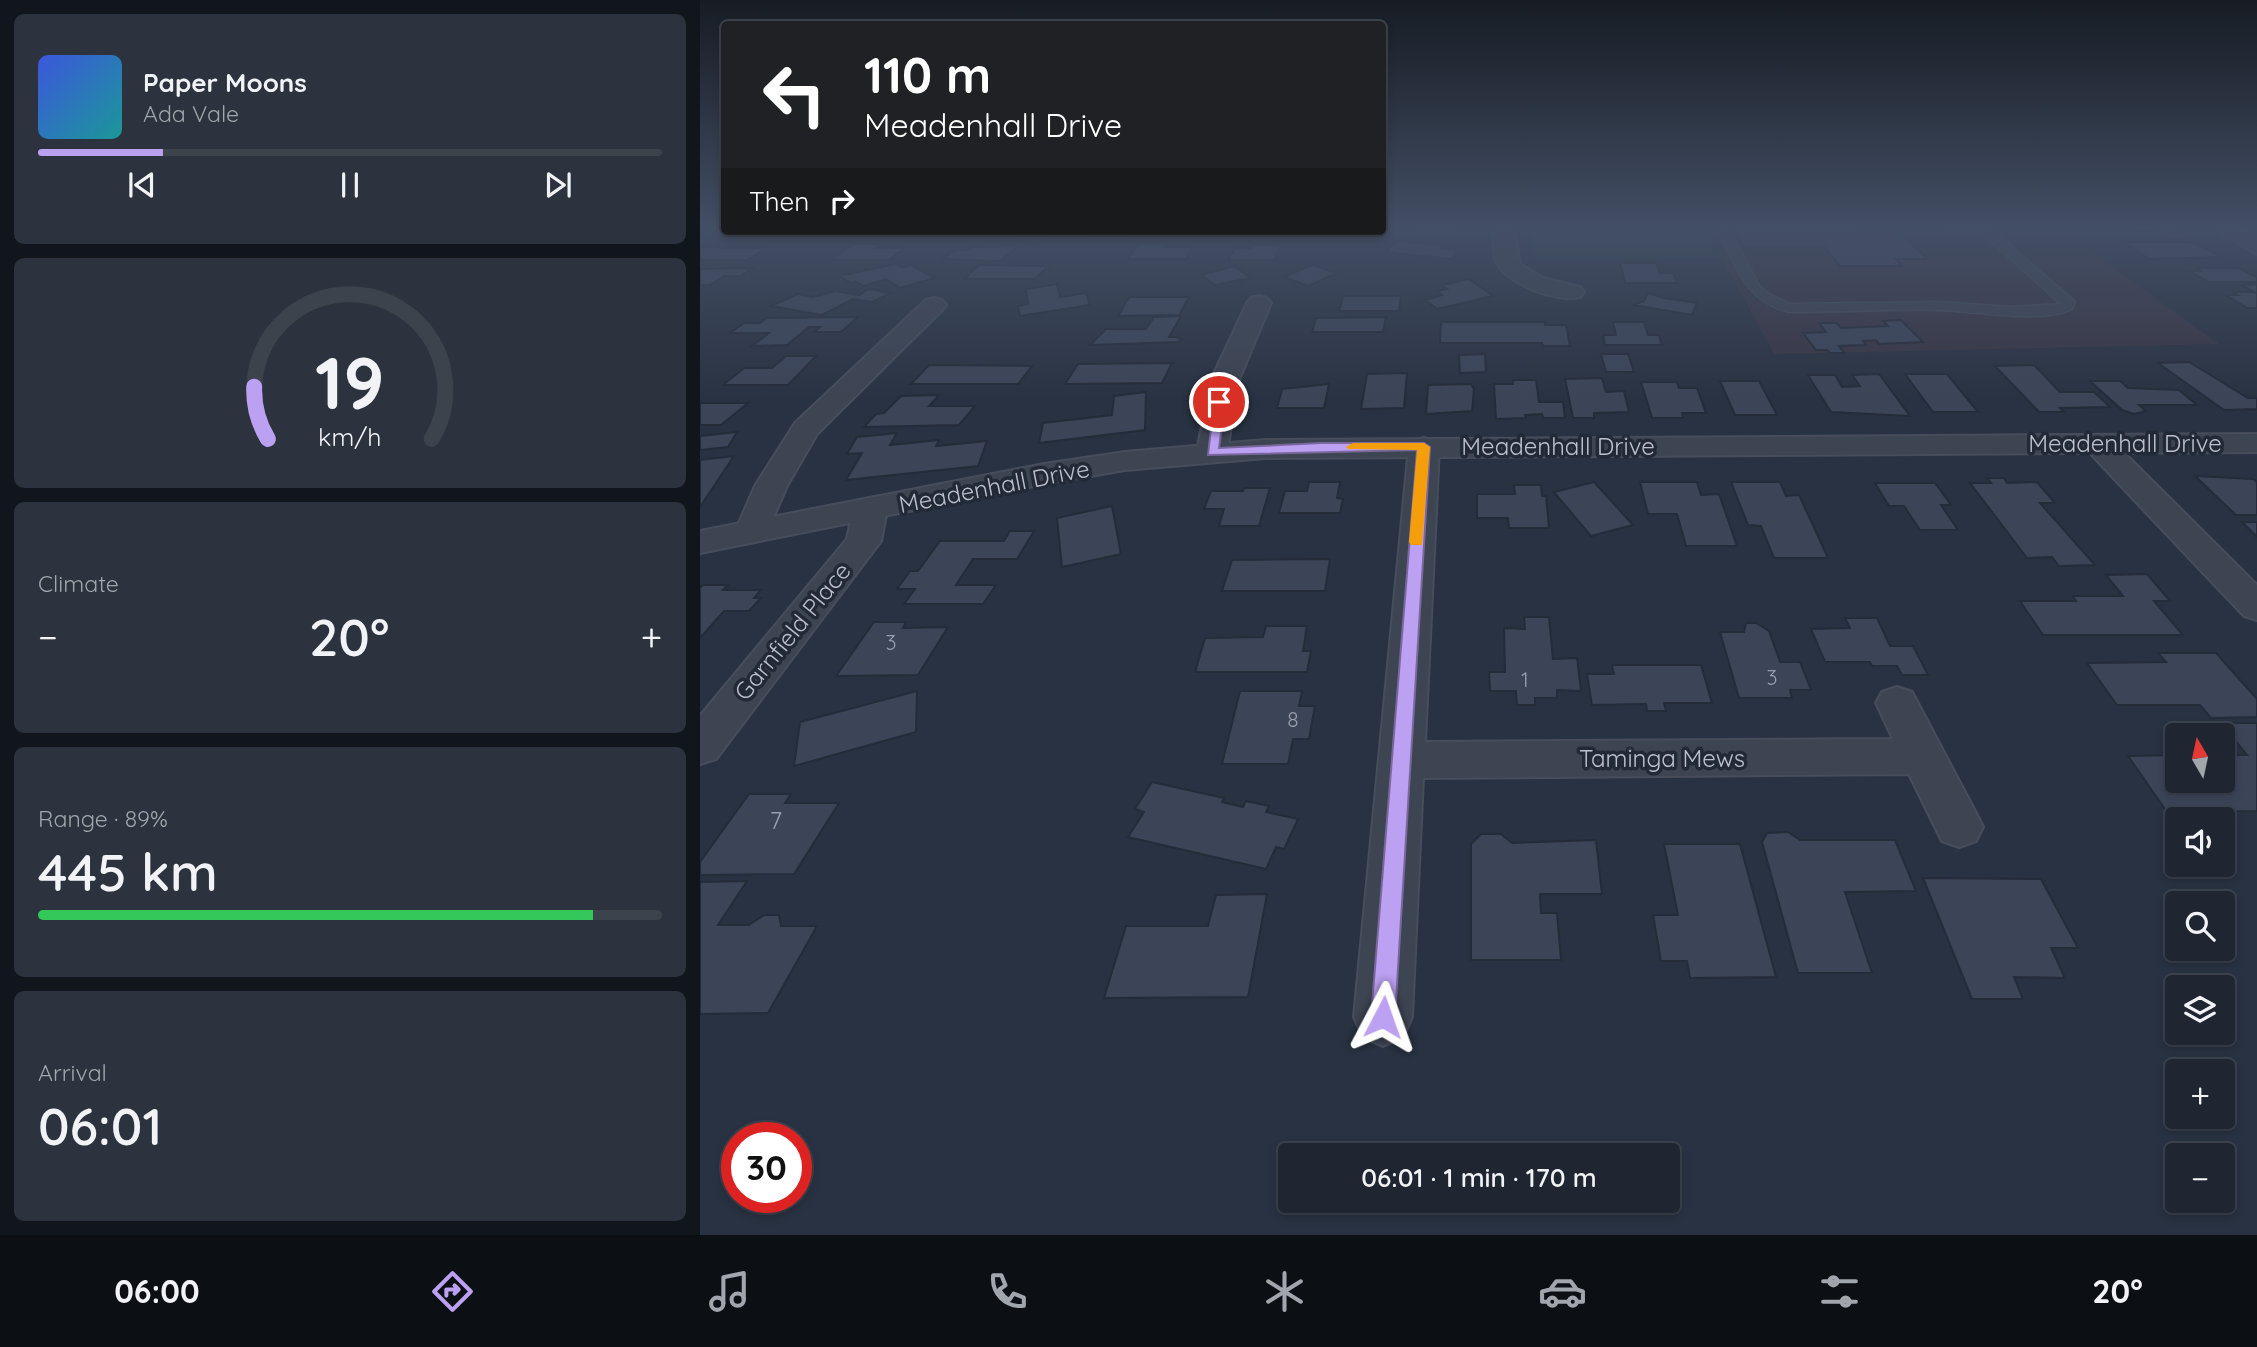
<!DOCTYPE html>
<meta charset="utf-8">
<style>
body{margin:0;font-family:Quicksand,sans-serif;background:#2c323e;color:#f1f3f6;height:100vh;display:flex;flex-direction:column;font-size:26px;white-space:nowrap}
*{box-sizing:border-box;margin:0}
p{font-size:23px;color:#a1a5ac}
.icon{flex:none;width:38px;height:38px;fill:none;stroke:currentColor;stroke-width:2;stroke-linecap:round;stroke-linejoin:round}
.map{position:relative;flex:1;overflow:hidden}
.sheet{display:flex;flex-direction:column;gap:14px;padding:14px;background:#11151c;width:700px}
.sheet>*{flex:none}
.top-card{position:absolute;left:21px;top:21px;width:665px;height:214px;border-radius:7px;box-shadow:0 4px 10px #0003,0 0 0 2px #3c434d;background:#202124;color:#fff;overflow:hidden}
.needle{width:46px;rotate:351deg}
.tools{position:absolute;left:1465px;top:723px;display:grid;gap:14px}
.tools a{display:grid;place-items:center;width:70px;height:70px;border-radius:7px;background:#1f2632;box-shadow:0 4px 10px #0003,0 0 0 2px #3c434d;font-size:35px}
.speed{position:absolute;left:21px;top:1122px;display:flex;gap:14px;font-size:35px;font-weight:700;text-align:center}
.speed>*{display:grid;place-content:center;width:91px;height:91px;border-radius:50%;background:#1f2632;box-shadow:0 4px 10px #0003,0 0 0 2px #3c434d;line-height:1}
.speed .limit{border:10px solid #d22;background:#fff;color:#111}
.pin{position:absolute;display:grid;place-items:center;width:60px;height:60px;color:#fff;margin:-30px;border:4px solid #fff;border-radius:50%;box-shadow:0 2px 7px #0007}
.me{position:absolute;width:77px;margin:-38px;rotate:4deg;stroke-linejoin:round;filter:drop-shadow(0 0 5px #0008)}
.turn{display:flex;align-items:center;gap:24px;height:147px;padding:0 28px;font-size:32px}
.turn .icon{width:91px;height:91px;stroke-width:2.5}
.turn b{display:block;font-size:49px;line-height:60px}
.then{display:flex;align-items:center;height:66px;padding:0 28px;background:#0003;gap:14px;font-size:26px}
.big{font-size:52px;font-weight:600;line-height:1.1}
.sheet .widget{flex:1;display:flex;flex-direction:column;justify-content:center;gap:10px;min-width:0;padding:0 24px;border-radius:10px;background:#2c323e}
.sheet .dial{align-items:center;gap:0}
.dial svg{height:182px;overflow:visible;fill:none;stroke:#3c434d;stroke-width:7;stroke-linecap:round;text-anchor:middle}
.dial text{fill:#f1f3f6;stroke:none}
.song{display:flex;align-items:center;gap:21px}
.cover{width:84px;height:84px;border-radius:10px;background:linear-gradient(135deg,hsl(230 70% 55%),hsl(180 70% 35%))}
.played{height:7px;border-radius:4px;background:linear-gradient(90deg,#bca0f2 20%,#3c434d 20%)}
.keys{display:flex;justify-content:space-around;direction:ltr}
.heat{display:flex;justify-content:space-between;align-items:center;font-size:38px;direction:ltr}
.charge{height:10px;border-radius:5px;background:linear-gradient(90deg,#34c759 89%,#3c434d 0)}
.trip{position:absolute;left:578px;top:1143px;width:402px;height:70px;border-radius:7px;background:#1f2632;box-shadow:0 4px 10px #0003,0 0 0 2px #3c434d;font-weight:600;line-height:70px;text-align:center}
.tabs{display:flex;height:112px;justify-content:space-around;align-items:center;background:#0c0f14;color:#a1a5ac}
.tabs .icon{width:49px;height:49px}
.tabs .active{color:#bca0f2}
.tabs b{font-size:32px;color:#f1f3f6}
main{display:flex;flex:1;min-height:0}
.map>svg:first-child{display:block}
.medical{fill:#383543}
.green{fill:#2b3e43}
.building{fill:#3c4558;stroke:#242b39;stroke-width:2}
.lines{fill:none;stroke-linecap:round;stroke-linejoin:round}
.service-casing{stroke:#474d5b;stroke-width:3}
.minor-casing{stroke:#474d5b;stroke-width:4}
.tertiary-casing{stroke:#474d5b;stroke-width:4}
.service{fill:#3d4452;fill-rule:evenodd}
.minor{fill:#3d4452;fill-rule:evenodd}
.tertiary{fill:#3d4452;fill-rule:evenodd}
.route{fill:#bca0f2;stroke:#7a689d;stroke-width:2}
.slow{fill:#f59e0b}
.labels{text-anchor:middle;dominant-baseline:central;stroke-width:7;stroke-linejoin:round;paint-order:stroke}
.number-label{font-size:21px;fill:#999fad}
.street-label{font-size:24px;fill:#bbc0cc;stroke:#222937}
.near-number-label{font-size:24px;fill:#999fad}
</style>
<main>
<section class="sheet">
<div class="widget">
<div class="song"><i class="cover"></i><div><b>Paper Moons</b><p>Ada Vale</p></div></div>
<div class="played"></div>
<div class="keys"><svg class="icon" aria-label="previous" viewBox="0 0 24 24"><path d="M18 5L8 12l10 7zM5 5v14"/></svg><svg class="icon" aria-label="pause" viewBox="0 0 24 24"><path d="M8 5v14M16 5v14"/></svg><svg class="icon" aria-label="next" viewBox="0 0 24 24"><path d="M6 5l10 7-10 7zM19 5v14"/></svg></div>
</div>
<div class="widget dial"><svg viewBox="0 0 100 80">
<path d="M14 69A42 42 0 1 1 86 69"/>
<path d="M14 69A42 42 0 0 1 8 46" stroke="#bca0f2"/>
<text x="50" y="56" font-size="32" font-weight="700">19</text>
<text x="50" y="72" font-size="11">km/h</text>
</svg></div>
<div class="widget"><p>Climate</p>
<div class="heat"><a>−</a><b class="big">20°</b><a>+</a></div>
</div>
<div class="widget"><p>Range · 89%</p><b class="big">445 km</b><div class="charge"></div></div>
<div class="widget"><p>Arrival</p><b class="big">06:01</b></div>
</section>
<div class="map">
<svg width="1557" height="1235" viewBox="0 0 1557 1235">
<rect width="100%" height="100%" fill="#293242"/>
<path class="medical" d="M1005 227H1357L1519 344 1074 354Z"/>
<path class="green" d="M1004 228 1021 258 835 259 831 229Z"/>
<path class="building" d="M13 227H24V231H77L41 232 33 237H0Z
M709 227H757V236H708Z
M1031 227H1160L1166 234H1202L1227 259H1196L1202 266H1140L1124 247H1044Z
M1235 227 1165 228V227H1275L1285 235 1244 236Z
M1420 227H1473L1492 239H1466L1453 231 1428 233Z
M124 231H188L182 235 117 236Z
M301 231H342L357 234 335 243 292 235Z
M394 231H436L429 240H386Z
M697 241 745 245 742 248 758 250 751 259 686 252Z
M1424 242H1491L1524 257 1449 259Z
M466 243 464 247H493L486 259H427L439 244Z
M153 244H181L176 248H204L189 260H131Z
M553 245H581L574 260H528L535 248H552Z
M319 246 300 261 242 259 255 250H267L272 247Z
M6 247H22L20 248H66L48 260H0V248Z
M920 263H956L960 273H973L977 283H925Z
M196 264 203 268 211 265 234 278 200 288 186 279 164 286 157 282 151 283 139 276Z
M279 265 348 266 335 279H264Z
M612 265 637 273 608 286 584 277Z
M534 266 551 278 515 285 501 275Z
M53 268 41 276H24L10 285H0V269Z
M1497 268H1538L1557 277V282H1508L1490 271H1501Z
M769 279 793 296 737 309 725 300 742 295 737 291 747 289 742 285Z
M357 284 360 297 386 293 390 305 320 316 318 306 328 304 326 289Z
M1557 284V308H1547L1526 295H1538L1533 292H1554L1542 285Z
M169 289 191 293 172 302 153 299 122 315 71 306 98 294 113 297 136 291 159 295Z
M948 293 964 298 997 303 992 315 934 305 944 301Z
M643 296H701L699 311H639Z
M429 297H489L479 315 418 316Z
M481 316 469 337H476L481 339 479 342 390 345 406 329H446L454 317Z
M158 317 141 332H114L120 327H109L87 345 52 346 69 333H30L44 323H60L67 318Z
M686 317 683 332H612L616 318Z
M1201 320 1223 342 1179 344 1176 340 1163 341 1166 345 1139 346 1145 353H1130L1127 350H1116L1103 333 1126 332 1119 323H1137L1141 328 1188 326 1183 321Z
M741 322H845V325H866L870 346H843L842 343H740Z
M913 322H944L948 335H959L962 345H905L903 335H916Z
M785 354 786 372 760 373 759 355Z
M901 354H928L934 372H906Z
M86 356H116L88 385H23L44 368H72Z
M1489 362 1548 398H1557V409L1524 410 1458 363Z
M472 363 462 383 365 384 378 364Z
M229 365 332 366 318 384H211Z
M1334 365 1360 392H1394L1410 407 1360 408 1364 412H1339L1295 366Z
M707 373 704 408 661 409 667 374Z
M1179 374 1210 416 1131 412 1108 375H1135L1142 387 1160 386 1152 375Z
M1205 374H1247L1278 412H1233Z
M902 378 906 392 924 391 929 412 894 413V418H873L865 379Z
M813 380H836L839 402H863L865 418H843L842 414 825 415 826 418 796 419 794 384H813Z
M1020 381H1059L1077 415H1035Z
M1390 381H1420L1428 388 1479 390 1497 405H1439L1446 411 1434 414 1422 410Z
M941 382H977L979 388H997L1006 413H982L983 418H952Z
M629 384 624 408H577L582 389Z
M771 384 774 389 772 411 726 414 728 385Z
M446 392 445 430 339 443 343 423 412 415 414 396Z
M239 395 229 406H275L259 425 164 427 176 414 184 413 201 396Z
M0 403H48L21 425H0Z
M37 432 28 447 0 450V436Z
M197 433 190 445 239 440 236 446 287 441 278 466 146 480 162 453 147 454 157 437Z
M34 456 0 507V460Z
M1495 476 1553 479 1557 482V515H1536Z
M1287 478H1304L1307 483 1337 482 1355 503H1340L1395 565 1359 566 1352 557 1327 558 1270 483H1291Z
M609 482H640L637 498 643 499 640 513H579L585 491H607Z
M894 482 933 525 891 536 854 492Z
M940 482H997L1001 495 1019 494 1037 546H986L977 514H948Z
M1031 482H1080L1086 496 1099 495 1128 558H1074L1061 526 1048 525Z
M1175 483H1235L1251 505H1241L1258 530H1220L1204 506H1189Z
M814 485H841L842 496H846L849 528H809L808 518H777V494H815Z
M544 488H570L559 526H519L524 509H504L511 491H543Z
M412 506 421 554 362 567 357 518Z
M1542 522H1557V537Z
M310 531H334L317 559H273L256 585H296L283 604H204L215 589H197L210 571H218L240 541H304Z
M630 559 625 591H522L532 560Z
M1447 574 1470 601H1454L1483 635H1343L1320 601H1376L1373 596H1423L1406 575Z
M3 585H28L23 590H61L54 598H61L49 611H24L0 638V588Z
M824 617H849L853 659 877 658 881 691 857 690V698H835V705H817L816 691H790L789 672H805L804 628 825 629Z
M1145 618H1177L1190 646H1213L1228 675H1202L1197 666H1172L1170 662H1125L1111 629 1150 628Z
M174 622H206L203 628 248 627 218 675 136 676Z
M1046 623H1056L1069 631 1080 662H1100L1111 690H1090L1092 698H1039L1020 632H1044Z
M566 626H607L603 651H611L607 672H495L505 638 563 637Z
M1458 653H1516L1557 699V717L1511 718 1500 705H1417L1387 663 1466 662Z
M912 665H1001L1012 703H964L966 711H947L946 704 892 705 887 674H914Z
M217 691 216 732 94 766 100 722Z
M540 691H602L599 706H615L609 739H593L588 764H522Z
M1521 723H1557V811L1467 812 1428 756 1477 755V780H1522V755H1547Z
M452 782 524 798 522 802 543 807 546 801 569 806 566 812 598 819 584 849 576 847 566 869 428 837 444 812 435 809Z
M49 794H91L85 803H139L94 874 0 875V862Z
M1088 832 1100 840H1195L1216 891 1145 892 1172 973H1098L1062 842 1067 833Z
M781 834H801L812 843 896 840 902 894H840L841 913H857L861 960H771V844Z
M964 844H1040L1076 977 990 978 987 961H961L953 915H978Z
M1223 878 1341 879 1378 948H1351L1365 978 1314 977 1323 999H1272Z
M47 881 18 925H49L64 915H79L81 926H117L68 1013 0 1014V882Z
M567 894 548 997 404 998 426 926H508L516 895Z"/>
<g class="lines">
<defs>
<path id="service" d="M1016 227H1028L1058 284 1067 293 1090 304 1239 302 1311 307 1361 304 1275 227H1289L1375 302 1372 309C1343 324 1273 311 1239 310 1189 309 1139 312 1089 312 1044 301 1036 264 1016 227Z"/>
<path id="minor" d="M794 227H814L820 264 843 278 880 287 884 292 880 297C857 303 806 284 796 261 792 251 794 238 794 227Z
M1511 227H1536L1557 239V254Z
M559 296 567 298 571 303 538 382 527 452 523 459 512 461 501 459 497 452 510 382 547 303 551 298Z
M234 298 242 300 246 305 242 310 117 434 87 486 64 539 52 542 40 539 35 532 55 486 95 423 226 300Z
M1398 435 1409 438 1557 585V620L1544 616 1387 450 1383 444 1387 438Z
M724 438 735 441 739 447 725 742 1193 739 1176 703 1182 692 1197 687 1212 692 1276 813 1283 827 1276 841 1259 847 1242 841 1209 774 723 778 712 1017 703 1037 683 1046 663 1037 654 1017 709 447 713 441Z
M170 500 182 503 187 510 181 541 16 759 0 764V716L147 539 153 510 158 503Z"/>
<path id="tertiary" d="M1557 434V452L565 458 425 470 344 484 0 553V531L344 464 425 452 565 440Z"/>
</defs>
<use href="#service" class="service-casing"/>
<use href="#minor" class="minor-casing"/>
<use href="#tertiary" class="tertiary-casing"/>
<use href="#service" class="service"/>
<use href="#minor" class="minor"/>
<use href="#tertiary" class="tertiary"/>
</g>
<linearGradient id="sky" x2="0" y2="1"><stop stop-color="#171c24"/><stop offset="0.57" stop-color="#434f65"/><stop offset="1" stop-color="#434f65" stop-opacity="0"/></linearGradient>
<rect width="1557" height="400" fill="url(#sky)"/>
<path class="route" d="M519 399 525 402 519 448 621 443H724L730 447 695 1017 691 1025 683 1028 675 1025 671 1017 717 450 508 455 514 402Z"/>
<path class="slow" d="M653 443H724L730 447 722 545H711L709 542 717 450 648 449 646 447Z"/>
<g class="labels">
<g class="number-label">
<text x="191" y="642">3</text>
<text x="1072" y="677">3</text>
<text x="825" y="679">1</text>
<text x="593" y="719">8</text>
</g>
<g class="street-label">
<text x="1425" y="443">Meadenhall Drive</text>
<text x="858" y="446">Meadenhall Drive</text>
<text transform="translate(294 486) rotate(-11)">Meadenhall Drive</text>
<text transform="translate(92 631) rotate(-51)">Garnfield Place</text>
<text x="962" y="758">Taminga Mews</text>
</g>
<g class="near-number-label">
<text x="76" y="820">7</text>
</g>
</g>
</svg>
<div class="tools">
<a><svg class="needle" viewBox="-14 -14 28 28"><path d="M0-13l5 13h-10z" fill="#e53935"/><path d="M0 13l5-13h-10z" fill="#a1a5ac"/></svg></a>
<a><svg class="icon" aria-label="sound" viewBox="0 0 24 24"><path d="M4 9h4l5-4v14l-5-4H4zM17 9q2 3 0 6"/></svg></a>
<a><svg class="icon" aria-label="search" viewBox="0 0 24 24"><circle cx="10" cy="10" r="6"/><path d="M15 15l6 6"/></svg></a>
<a><svg class="icon" aria-label="layers" viewBox="0 0 24 24"><path d="M12 4l9 5-9 5-9-5zM3 14l9 5 9-5"/></svg></a>
<a>+</a>
<a>−</a>
</div>
<div class="speed"><div class="limit">30</div></div>
<div class="pin" style="left:519px;top:402px;background:#d93025"><svg class="icon" aria-label="arrive" viewBox="0 0 24 24"><path d="M6 21V4h12l-3 4 3 4H6"/></svg></div>
<svg class="me" style="left:683px;top:1017px" viewBox="-20 -20 40 40"><path d="M0-17L14 15 0 8-14 15z" fill="#bca0f2" stroke="#fff" stroke-width="4"/></svg>
<div class="trip">06:01 · 1 min · 170 m</div>
<div class="top-card">
<div class="turn"><svg class="icon" aria-label="left" viewBox="0 0 24 24"><path d="M17 20v-9H6M10 6l-5 5 5 5"/></svg><div><b>110 m</b>Meadenhall Drive</div></div>
<div class="then">Then<svg class="icon" aria-label="right" viewBox="0 0 24 24"><path d="M7 20v-9h11M14 6l5 5-5 5"/></svg></div>
</div>
</div>
</main>
<nav class="tabs">
<b>06:00</b>
<svg class="icon active" aria-label="directions" viewBox="0 0 24 24"><path d="M12 3l9 9-9 9-9-9zM9 14v-3h6M13 9l2 2-2 2"/></svg>
<svg class="icon" aria-label="music" viewBox="0 0 24 24"><path d="M9 18V5l10-2v13"/><circle cx="6" cy="18" r="3"/><circle cx="16" cy="16" r="3"/></svg>
<svg class="icon" aria-label="phone" viewBox="0 0 24 24"><path d="M5 4h4l2 5-3 2q2 4 5 5l2-3 5 2v4C11 20 4 13 5 4z"/></svg>
<svg class="icon" aria-label="climate" viewBox="0 0 24 24"><path d="M12 3v18M4 7l16 10M4 17L20 7"/></svg>
<svg class="icon" aria-label="car" viewBox="0 0 24 24"><path d="M5 17H2v-5l4-1 3-4h7l3 4 3 1v5h-3M9 17h6M6 11h13"/><circle cx="7" cy="17" r="2"/><circle cx="17" cy="17" r="2"/></svg>
<svg class="icon" aria-label="filters" viewBox="0 0 24 24"><path d="M4 7h16M4 17h16"/><circle cx="9" cy="7" r="2"/><circle cx="15" cy="17" r="2"/></svg>
<b>20°</b>
</nav>
